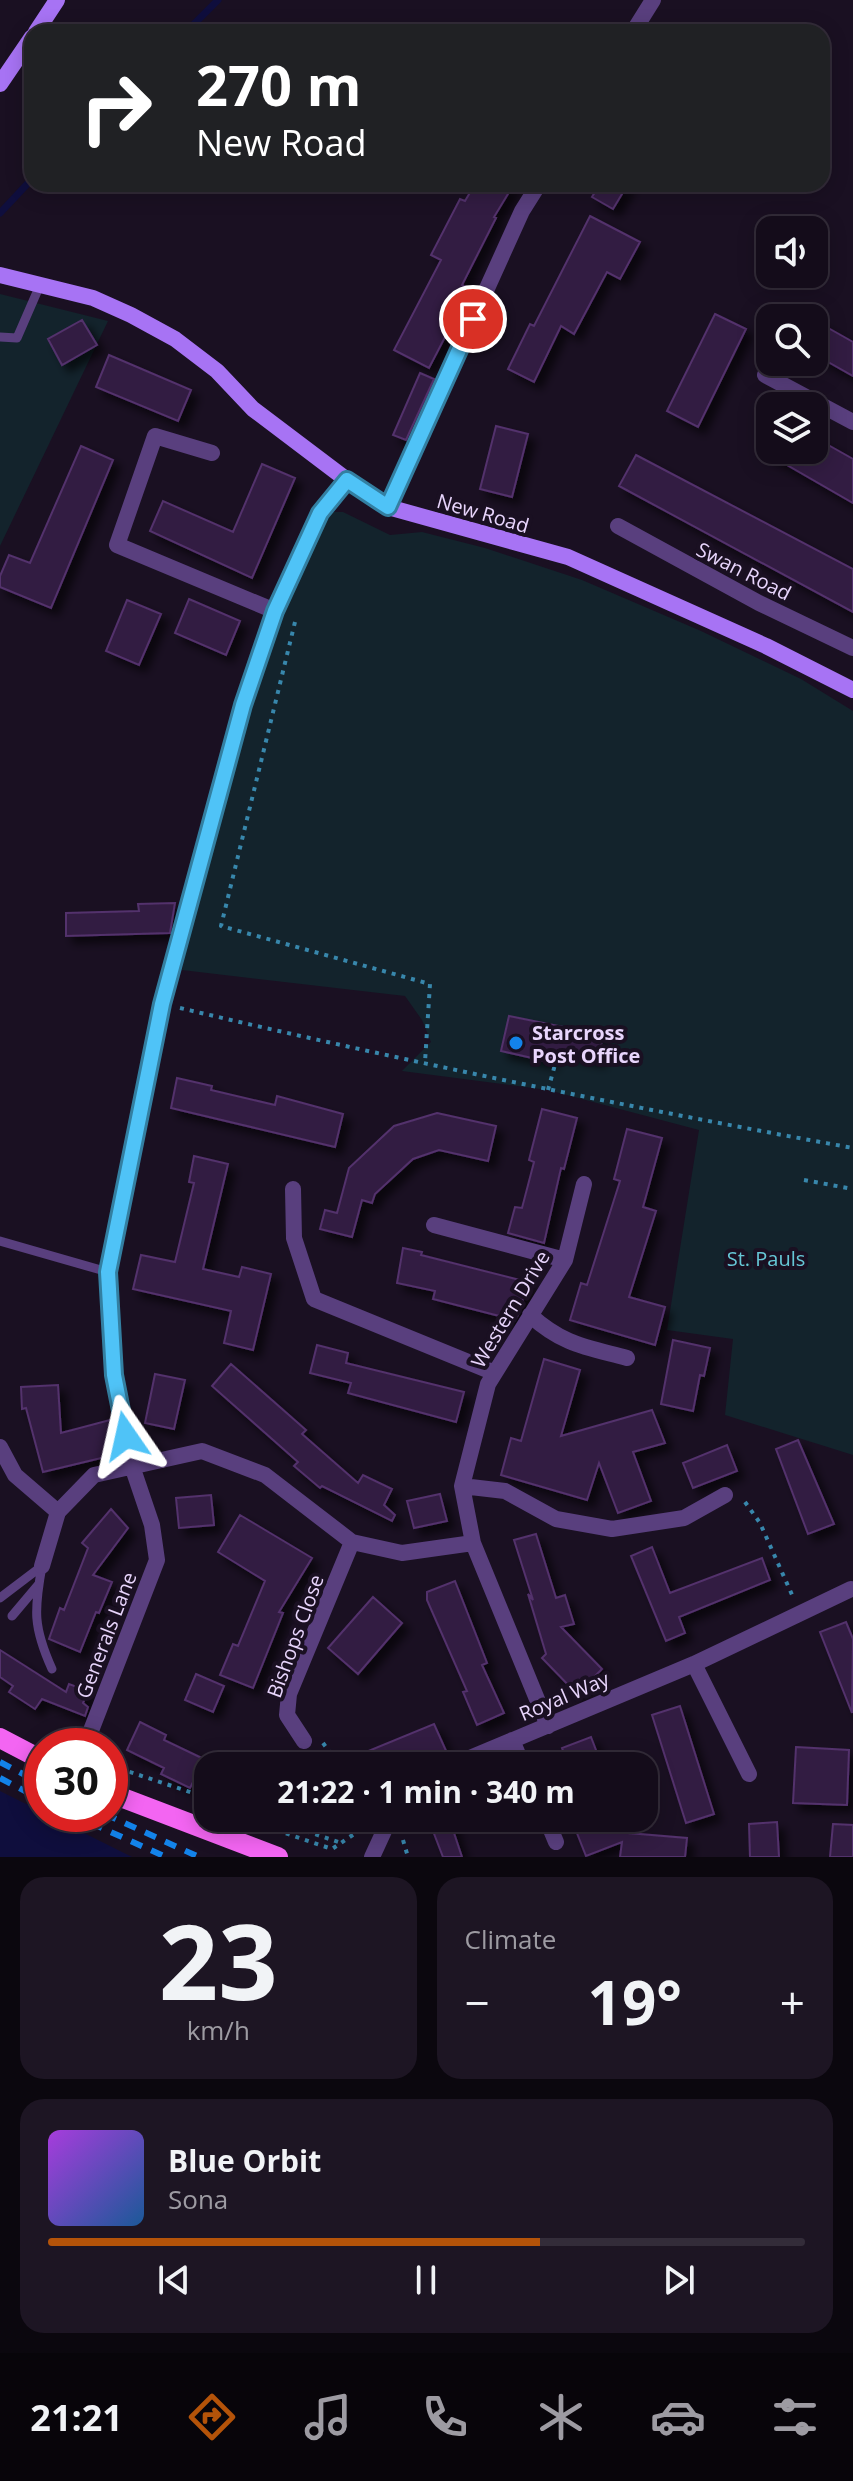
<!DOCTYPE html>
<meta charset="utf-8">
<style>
body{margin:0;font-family:"Open Sans",sans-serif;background:#1d1523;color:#f1f3f6;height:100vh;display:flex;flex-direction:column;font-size:30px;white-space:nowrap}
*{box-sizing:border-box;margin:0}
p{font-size:26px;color:#9d9ba2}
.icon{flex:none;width:44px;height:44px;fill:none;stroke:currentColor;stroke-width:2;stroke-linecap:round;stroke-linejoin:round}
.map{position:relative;height:1857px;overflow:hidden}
.panel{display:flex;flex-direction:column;gap:20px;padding:20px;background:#0b070e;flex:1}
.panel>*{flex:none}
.hud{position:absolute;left:24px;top:24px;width:806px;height:168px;border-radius:24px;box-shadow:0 4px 20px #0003,0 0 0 2px #332c39;background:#202124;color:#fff;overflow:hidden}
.buttons{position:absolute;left:756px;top:216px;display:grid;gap:16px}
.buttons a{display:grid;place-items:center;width:72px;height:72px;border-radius:16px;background:#140c1a;box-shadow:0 4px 20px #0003,0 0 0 2px #332c39;font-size:40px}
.speed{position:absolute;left:24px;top:1728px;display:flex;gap:16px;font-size:40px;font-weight:700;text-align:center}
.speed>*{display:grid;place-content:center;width:104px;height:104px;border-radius:50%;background:#140c1a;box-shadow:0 4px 20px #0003,0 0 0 2px #332c39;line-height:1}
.speed .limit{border:12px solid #d22;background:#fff;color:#111}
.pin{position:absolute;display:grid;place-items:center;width:68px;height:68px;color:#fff;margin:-34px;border:4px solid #fff;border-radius:50%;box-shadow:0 2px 8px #0007}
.me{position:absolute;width:88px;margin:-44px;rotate:349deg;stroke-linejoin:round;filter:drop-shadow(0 0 6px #0008)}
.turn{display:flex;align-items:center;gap:28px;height:168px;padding:0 40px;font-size:36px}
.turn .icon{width:104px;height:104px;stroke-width:2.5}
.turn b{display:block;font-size:56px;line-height:68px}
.big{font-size:60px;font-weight:700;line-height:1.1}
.panel .widget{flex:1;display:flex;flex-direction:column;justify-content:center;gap:12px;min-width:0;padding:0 28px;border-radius:24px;background:#1d1523}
.panel .dial{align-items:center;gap:0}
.dial b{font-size:104px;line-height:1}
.song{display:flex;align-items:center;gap:24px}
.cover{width:96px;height:96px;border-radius:12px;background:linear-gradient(135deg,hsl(280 70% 55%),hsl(210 70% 35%))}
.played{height:8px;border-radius:4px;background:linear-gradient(90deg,#b45309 65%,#332c39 65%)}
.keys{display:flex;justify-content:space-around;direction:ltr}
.heat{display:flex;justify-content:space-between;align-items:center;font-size:44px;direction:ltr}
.panel .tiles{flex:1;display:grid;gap:20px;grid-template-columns:1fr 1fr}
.widget:last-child{grid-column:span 2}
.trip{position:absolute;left:194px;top:1752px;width:464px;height:80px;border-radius:24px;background:#140c1a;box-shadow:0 4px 20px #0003,0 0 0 2px #332c39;font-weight:700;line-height:80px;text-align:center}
.tab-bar{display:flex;height:128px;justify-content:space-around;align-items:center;background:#08050a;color:#9d9ba2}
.tab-bar .icon{width:56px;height:56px}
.tab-bar .current{color:#b45309}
.tab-bar b{font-size:36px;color:#f1f3f6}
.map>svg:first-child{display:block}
.green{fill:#13232c}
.water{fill:#0f0e3d}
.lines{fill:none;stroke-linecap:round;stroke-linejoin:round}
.stream{stroke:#0f0e3d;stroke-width:7}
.building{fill:#331d42;stroke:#53316c;stroke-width:2;filter:url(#shadow)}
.path{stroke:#3887ac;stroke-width:4;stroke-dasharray:4 6;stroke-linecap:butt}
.lane{stroke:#593f7e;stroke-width:9}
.street{stroke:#593f7e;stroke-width:16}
.secondary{stroke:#a773f4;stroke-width:16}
.primary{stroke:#f365f2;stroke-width:20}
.rail{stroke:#1383ea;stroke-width:6;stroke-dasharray:12 10;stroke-linecap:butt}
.route-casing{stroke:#337fa1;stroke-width:20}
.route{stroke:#4fc3f7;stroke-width:14}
.poi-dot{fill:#1383ea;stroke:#1a1022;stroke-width:3}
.labels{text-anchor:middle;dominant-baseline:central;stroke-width:8;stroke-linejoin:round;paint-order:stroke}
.street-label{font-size:20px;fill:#e8d5fc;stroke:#1a1022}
.poi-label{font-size:20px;font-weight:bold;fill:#e8d5fc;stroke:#1a1022;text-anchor:start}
.park-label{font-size:20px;fill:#66c7d6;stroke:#1a1022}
</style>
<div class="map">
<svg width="853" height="1857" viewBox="0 0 853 1857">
<defs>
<filter id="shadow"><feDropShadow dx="7" dy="7" stdDeviation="4" flood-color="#0009"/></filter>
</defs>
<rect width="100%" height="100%" fill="#1a1022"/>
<path class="green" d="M0 294 108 321 0 546Z
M329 512H343L390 535 422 532 485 548 582 580 701 631 801 679 853 711V1455L725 1415 733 1339 667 1330 699 1130 548 1090 402 1071 431 1042 422 1020 405 996 182 970C199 884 217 798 244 715 267 646 299 579 329 512Z"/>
<path class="water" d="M0 1791 132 1857H0Z"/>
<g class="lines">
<path class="stream" d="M186 32 218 0
M0 213 32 179"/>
</g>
<path class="building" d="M475 184H514L494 217 496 218 462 285 470 289 429 368 394 350 441 260 431 255 460 199 465 201Z
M600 184H628L613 209 592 197Z
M590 216 640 242 620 279 607 272 574 334 561 326 534 382 508 369 530 324 534 326Z
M715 314 746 329 698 427 667 411Z
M82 320 97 345 62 365 48 339Z
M814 320 853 342V376L814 354Z
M109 355 191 390 178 421 96 387Z
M420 373 434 379 406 440 393 435Z
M496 426 528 434 512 497 480 489Z
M814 437 853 459V503L761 450H814Z
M81 446 113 460 51 608 0 587V576L9 555 30 563Z
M636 455 853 569V612L619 486Z
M262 464 295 478 252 578 150 531 163 501 233 532Z
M189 599 240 621 226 655 175 633Z
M127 600 161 614 139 665 106 651Z
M175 903 170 933 66 936V913L139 911 138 904Z
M509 1016 603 1035 598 1060 552 1050 550 1062 501 1051Z
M177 1078 212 1086 211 1090 275 1105 277 1096 343 1114 335 1147 171 1108Z
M542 1109 577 1118 564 1169 561 1168 544 1243 508 1233 515 1207 522 1208 534 1162 529 1160Z
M437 1113 496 1126 488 1161 439 1150 413 1159 375 1194 372 1203 362 1200 352 1237 320 1229 325 1210 337 1213 349 1168 394 1126Z
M627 1129 662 1138 643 1207 656 1211 629 1297 665 1307 655 1345 570 1320 581 1283 587 1285 620 1181 614 1179Z
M194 1156 228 1164 203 1269 239 1277 242 1267 271 1274 253 1350 224 1343 231 1311 133 1289 141 1255 175 1262 194 1183 189 1182Z
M403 1248 422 1252 421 1255 528 1282 519 1313 515 1320 433 1299 435 1291 397 1283Z
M673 1340 710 1348 704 1376 700 1375 693 1411 661 1404Z
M317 1345 348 1353 346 1363 464 1392 456 1422 348 1393 351 1383 310 1373Z
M544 1359 580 1370 561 1436 652 1410 665 1443 633 1452 651 1501 618 1513 599 1463 587 1500 501 1475 511 1438 521 1441Z
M231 1364 306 1430 302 1434 358 1483 363 1475 392 1489 384 1505 395 1515 392 1521 322 1486 320 1488 294 1466 298 1462 212 1386Z
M155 1374 185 1380 174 1429 145 1423Z
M58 1385 61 1433 110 1420 118 1454 43 1472 26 1408 22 1409 21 1387Z
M798 1440 834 1524 808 1534 776 1449Z
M727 1445 737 1471 693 1488 683 1463Z
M440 1494 447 1521 414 1528 407 1501Z
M211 1495 214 1525 179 1528 176 1498Z
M111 1509 128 1528 93 1575 112 1582 99 1613 96 1612 80 1652 49 1639 60 1608 64 1610 88 1548 82 1543Z
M240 1515 312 1558 279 1612 283 1613 253 1688 220 1675 233 1644 238 1646 265 1581 218 1552Z
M536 1534 556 1598 565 1595 574 1624 561 1627 602 1669 577 1694 542 1658 546 1654 528 1594 533 1600 514 1540Z
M652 1547 670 1593 762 1558 770 1580 679 1617 685 1633 666 1641 631 1556Z
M455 1581 487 1663 482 1665 504 1713 477 1725 463 1692 467 1691 427 1600V1592Z
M373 1597 402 1623 358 1674 328 1648Z
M846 1622 853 1639 852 1713 820 1632Z
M0 1650 66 1692 69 1684 88 1691 83 1703 88 1707 85 1716 42 1699 35 1709 9 1692 13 1686 0 1677Z
M196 1674 224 1686 213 1712 185 1700Z
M680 1706 714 1814 686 1823 652 1715Z
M140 1722 166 1735 164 1740 208 1761V1789L193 1782 190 1788 161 1774 164 1768 127 1750Z
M434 1724 447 1753 417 1766H332Z
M591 1737 602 1766H569L562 1748Z
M796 1747 849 1750 847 1805 793 1803Z
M428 1818H449L462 1857H443Z
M571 1818H622L628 1833 687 1838 685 1857H620L622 1842 586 1856Z
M777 1822 779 1857H750L749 1824Z
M833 1824 853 1825V1857H830Z"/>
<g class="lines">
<path class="path" d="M295 622 221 926 430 984 425 1062
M180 1008C403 1061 628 1107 853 1148
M548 1090 556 1061
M804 1180 853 1189
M745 1502 760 1523 793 1597
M323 1743 340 1766
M110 1769H121L208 1798
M268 1818 341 1843
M267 1827 332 1849 363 1828
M403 1840 408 1857"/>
<path class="lane" d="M0 337 17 338 40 285
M0 1241 108 1272
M42 1566C34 1610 33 1627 52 1669
M0 1598 42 1566
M12 1616 39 1584"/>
<path class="street" d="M633 32 653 0
M765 375 853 422
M212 453 155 436 117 545 275 611
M388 507 522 211 539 184
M618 526 759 603 853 648
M293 1189 294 1238 314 1299 495 1373
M434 1225 565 1260
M530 1315C563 1345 586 1347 627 1358
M0 1447 15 1475 58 1512 94 1475 202 1451 265 1475 352 1542 402 1553 473 1543
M462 1486 505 1491 556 1519 612 1529 684 1518 725 1495
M42 1566 58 1512
M694 1664 749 1774
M548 1726 473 1543 462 1486 488 1384 565 1260 584 1184
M512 1740 523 1766
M304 1741 287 1715 289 1694 352 1542
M85 1746 157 1560 152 1525 132 1466 114 1375 108 1272 162 1004 243 705 275 611 320 513 347 480
M451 1766 694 1664 851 1589
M546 1818 556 1842
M372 1857 390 1818"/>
<path class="secondary" d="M36 32 57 0
M0 84 32 37
M0 275 93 298 131 315 175 339 217 371 253 409 347 480 388 507 568 557 766 646 853 690"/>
<path class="primary" d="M0 1738 42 1760
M110 1793 278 1857"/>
<path class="rail" d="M0 1762 42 1784
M0 1778 42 1800
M71 1814 166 1857
M105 1814 199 1857"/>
</g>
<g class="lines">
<defs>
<path id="route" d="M126 1436 114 1375 108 1272 162 1004 243 705 275 611 320 513 347 480 388 507 473 319"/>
</defs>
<use href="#route" class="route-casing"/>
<use href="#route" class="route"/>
</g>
<circle class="poi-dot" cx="516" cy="1043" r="8"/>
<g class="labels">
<g class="street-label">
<text transform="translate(483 513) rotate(16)">New Road</text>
<text transform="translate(744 571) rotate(27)">Swan Road</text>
<text transform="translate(510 1309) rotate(-59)">Western Drive</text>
<text transform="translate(106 1635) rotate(-69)">Generals Lane</text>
<text transform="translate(295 1636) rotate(-70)">Bishops Close</text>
<text transform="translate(564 1696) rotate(-23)">Royal Way</text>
</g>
<g class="poi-label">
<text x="532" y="1032">Starcross<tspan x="532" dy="23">Post Office</tspan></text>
</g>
<g class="park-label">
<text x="766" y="1258">St. Pauls</text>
</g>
</g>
</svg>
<div class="buttons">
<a><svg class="icon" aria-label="sound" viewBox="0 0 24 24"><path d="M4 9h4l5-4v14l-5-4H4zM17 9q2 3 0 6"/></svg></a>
<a><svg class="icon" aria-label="search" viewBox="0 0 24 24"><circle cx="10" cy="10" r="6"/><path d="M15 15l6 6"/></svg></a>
<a><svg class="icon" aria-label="layers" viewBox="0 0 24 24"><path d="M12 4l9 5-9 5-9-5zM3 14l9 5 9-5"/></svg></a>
</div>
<div class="speed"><div class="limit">30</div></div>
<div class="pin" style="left:473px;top:319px;background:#d93025"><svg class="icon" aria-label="arrive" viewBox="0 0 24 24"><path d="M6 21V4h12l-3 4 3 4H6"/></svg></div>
<svg class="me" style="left:126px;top:1436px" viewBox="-20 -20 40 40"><path d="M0-17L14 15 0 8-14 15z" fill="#4fc3f7" stroke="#fff" stroke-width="4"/></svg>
<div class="trip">21:22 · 1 min · 340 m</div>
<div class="hud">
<div class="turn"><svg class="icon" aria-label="right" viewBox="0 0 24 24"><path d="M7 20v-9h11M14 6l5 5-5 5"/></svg><div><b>270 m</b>New Road</div></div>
</div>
</div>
<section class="panel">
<div class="tiles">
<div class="widget dial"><b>23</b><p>km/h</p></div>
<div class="widget"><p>Climate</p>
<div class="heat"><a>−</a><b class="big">19°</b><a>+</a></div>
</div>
<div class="widget">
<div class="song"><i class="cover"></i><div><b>Blue Orbit</b><p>Sona</p></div></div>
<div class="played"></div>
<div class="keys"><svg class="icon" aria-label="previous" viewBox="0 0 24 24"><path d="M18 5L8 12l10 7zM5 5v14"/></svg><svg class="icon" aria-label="pause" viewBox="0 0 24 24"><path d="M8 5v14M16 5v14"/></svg><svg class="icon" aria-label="next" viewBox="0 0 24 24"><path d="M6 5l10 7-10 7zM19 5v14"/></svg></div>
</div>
</div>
</section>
<nav class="tab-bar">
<b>21:21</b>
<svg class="icon current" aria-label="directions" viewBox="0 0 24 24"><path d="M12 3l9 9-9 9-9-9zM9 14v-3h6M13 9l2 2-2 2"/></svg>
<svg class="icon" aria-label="music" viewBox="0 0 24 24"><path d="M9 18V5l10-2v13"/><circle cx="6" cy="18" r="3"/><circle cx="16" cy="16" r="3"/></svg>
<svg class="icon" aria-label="phone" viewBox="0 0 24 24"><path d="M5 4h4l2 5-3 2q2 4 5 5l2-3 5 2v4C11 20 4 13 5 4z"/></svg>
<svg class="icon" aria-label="climate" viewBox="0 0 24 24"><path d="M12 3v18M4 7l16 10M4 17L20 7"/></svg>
<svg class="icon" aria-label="car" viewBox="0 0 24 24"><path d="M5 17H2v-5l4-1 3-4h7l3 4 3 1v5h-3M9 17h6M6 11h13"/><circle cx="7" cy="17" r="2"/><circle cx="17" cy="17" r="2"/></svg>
<svg class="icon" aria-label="filters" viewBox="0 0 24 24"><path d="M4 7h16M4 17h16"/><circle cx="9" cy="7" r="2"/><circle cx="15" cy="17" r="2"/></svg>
</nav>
